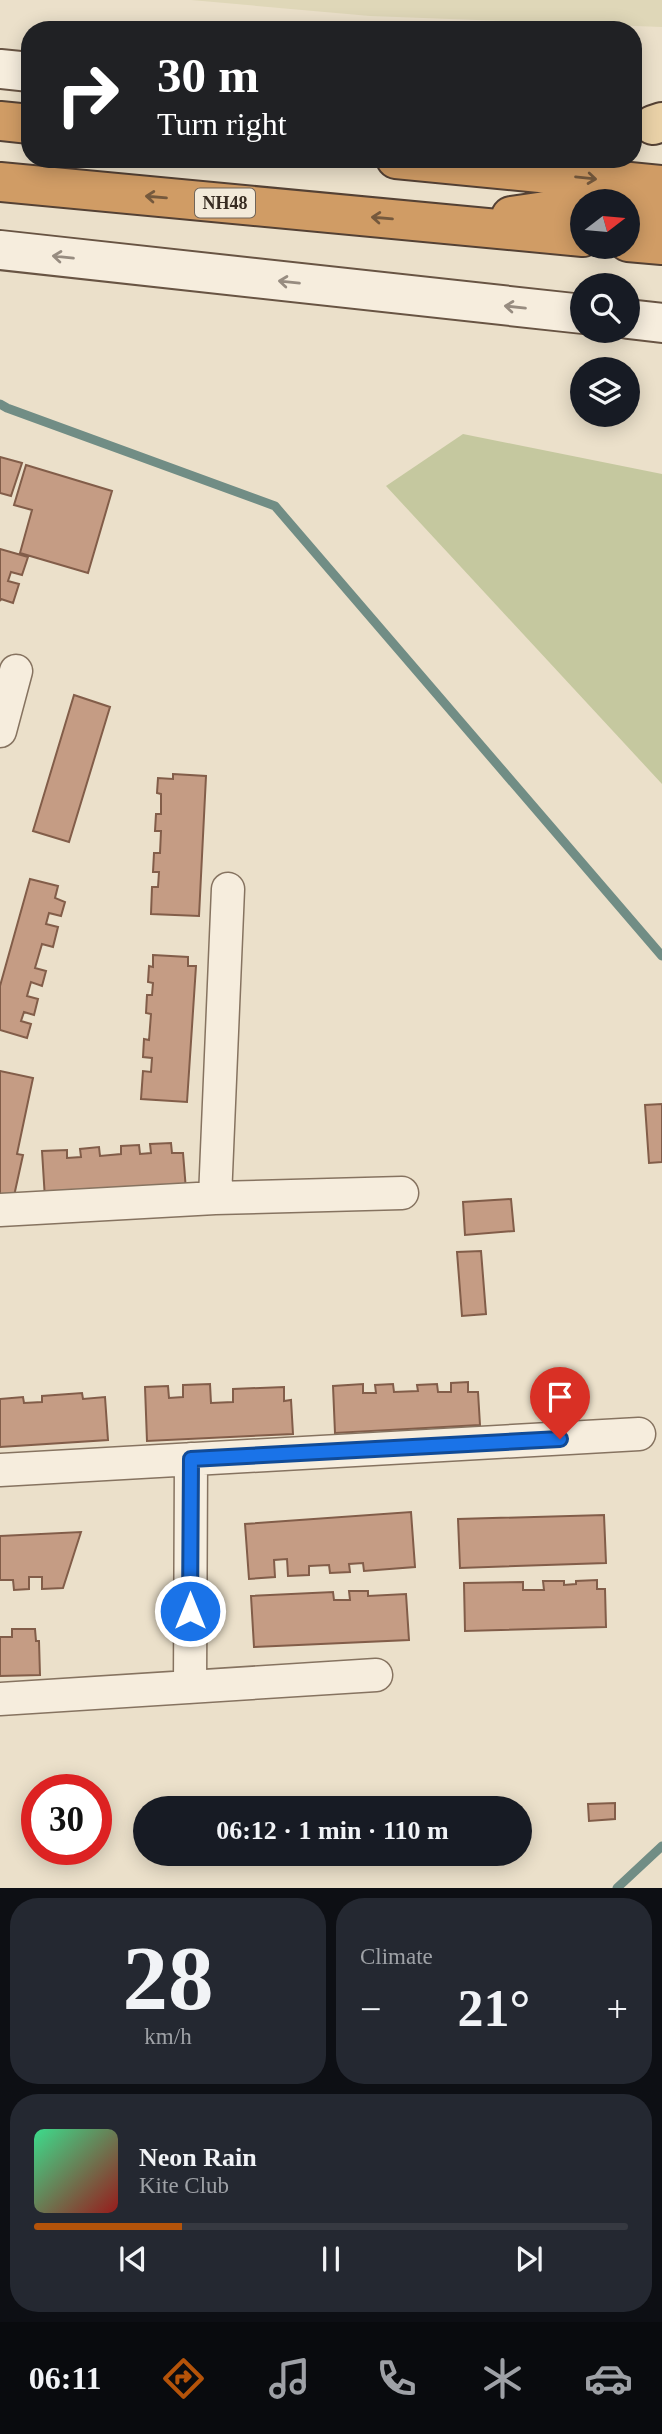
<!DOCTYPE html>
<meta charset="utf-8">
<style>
body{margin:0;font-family:"Times New Roman",serif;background:#242831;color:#f1f3f6;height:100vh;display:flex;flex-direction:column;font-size:26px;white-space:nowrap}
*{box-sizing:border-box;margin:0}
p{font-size:23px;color:#9ea1a6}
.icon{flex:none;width:38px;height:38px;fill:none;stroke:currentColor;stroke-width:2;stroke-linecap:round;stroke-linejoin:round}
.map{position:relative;height:1888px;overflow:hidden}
.sheet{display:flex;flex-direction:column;gap:10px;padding:10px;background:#0d0f14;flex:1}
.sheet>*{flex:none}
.banner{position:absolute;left:21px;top:21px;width:621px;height:147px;border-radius:28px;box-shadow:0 4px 18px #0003;background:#202124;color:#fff;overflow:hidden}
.needle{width:46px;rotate:74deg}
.fabs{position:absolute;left:570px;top:189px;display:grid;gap:14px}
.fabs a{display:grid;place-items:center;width:70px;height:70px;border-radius:50%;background:#171b24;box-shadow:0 4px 18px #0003;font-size:35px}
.speed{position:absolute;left:21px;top:1774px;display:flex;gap:14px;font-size:35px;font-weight:700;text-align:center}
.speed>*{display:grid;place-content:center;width:91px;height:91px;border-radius:50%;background:#171b24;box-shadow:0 4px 18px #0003;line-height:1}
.speed .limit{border:10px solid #d22;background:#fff;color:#111}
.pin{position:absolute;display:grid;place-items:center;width:60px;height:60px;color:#fff;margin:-72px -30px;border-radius:50% 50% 50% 0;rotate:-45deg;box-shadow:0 0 7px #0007}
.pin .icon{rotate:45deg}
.me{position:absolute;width:77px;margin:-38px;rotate:0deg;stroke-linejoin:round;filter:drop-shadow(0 0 5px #0008)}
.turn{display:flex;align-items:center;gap:24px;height:147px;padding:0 21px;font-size:32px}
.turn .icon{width:91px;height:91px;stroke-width:2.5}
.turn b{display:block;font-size:49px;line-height:60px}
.big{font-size:52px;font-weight:700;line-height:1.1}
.sheet .card{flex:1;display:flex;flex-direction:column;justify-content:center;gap:10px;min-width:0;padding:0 24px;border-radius:28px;background:#242831}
.sheet .dial{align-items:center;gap:0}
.dial b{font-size:91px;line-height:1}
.song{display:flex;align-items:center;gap:21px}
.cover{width:84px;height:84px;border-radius:10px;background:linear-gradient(135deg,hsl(150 70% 55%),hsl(0 70% 35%))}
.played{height:7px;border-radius:4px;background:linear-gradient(90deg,#b45309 25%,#363941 25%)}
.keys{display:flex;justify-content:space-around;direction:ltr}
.heat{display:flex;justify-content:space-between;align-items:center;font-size:38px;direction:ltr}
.sheet .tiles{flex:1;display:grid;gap:10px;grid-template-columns:1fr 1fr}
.card:last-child{grid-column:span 2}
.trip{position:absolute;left:133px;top:1796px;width:399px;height:70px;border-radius:35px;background:#171b24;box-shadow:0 4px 18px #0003;font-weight:700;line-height:70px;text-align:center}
.tab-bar{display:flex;height:112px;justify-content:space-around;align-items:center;background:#090b0e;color:#9ea1a6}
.tab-bar .icon{width:49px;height:49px}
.tab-bar .on{color:#b45309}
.tab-bar b{font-size:32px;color:#f1f3f6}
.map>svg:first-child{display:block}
.farmland{fill:#dfd7b8}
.green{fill:#c5c89f}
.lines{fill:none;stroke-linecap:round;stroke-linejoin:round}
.stream{stroke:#718d85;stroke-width:9}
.building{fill:#c59c84;stroke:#825d49;stroke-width:2}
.street-casing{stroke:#867360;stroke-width:35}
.secondary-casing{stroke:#685443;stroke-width:42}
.primary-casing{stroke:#544134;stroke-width:42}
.highway-casing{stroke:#544134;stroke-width:42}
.street{stroke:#f6eddd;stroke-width:32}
.secondary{stroke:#f6eddd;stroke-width:38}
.primary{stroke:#e9d1a7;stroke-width:38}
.highway{stroke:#d09c65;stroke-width:38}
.oneway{stroke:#75593d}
.oneway2{stroke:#978c80}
.route-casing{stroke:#114b97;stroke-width:18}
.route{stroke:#1a73e8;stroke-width:12}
.labels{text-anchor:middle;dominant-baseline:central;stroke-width:7;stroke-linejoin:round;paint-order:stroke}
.shield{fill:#f3ead9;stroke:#706559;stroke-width:2}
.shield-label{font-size:18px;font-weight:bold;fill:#382c22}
</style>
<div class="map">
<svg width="662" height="1888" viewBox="0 0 662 1888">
<rect width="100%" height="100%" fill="#ebe0ca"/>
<path class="farmland" d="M191 0H662V27L370 16Z"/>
<path class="green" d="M463 434 662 474V784L386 486Z"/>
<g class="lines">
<path class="stream" d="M0 404 7 408 275 506 662 956
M617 1888 662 1846"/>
</g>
<path class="building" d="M0 457 22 463 11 496 0 493Z
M26 465 112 491 88 573 20 553 32 510 14 505Z
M0 549 28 557 22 575 11 572 8 581 19 584 13 603 1 599 0 601Z
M74 695 110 707 69 842 33 831Z
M173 774 206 776 199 916 151 914 152 887H158L159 872H153L154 853H160L161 831H155L156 814H161V794L157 793 158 778 173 779Z
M30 879 58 886 55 898 65 902 61 916 49 913 46 924 58 927 53 947 42 944 35 968 46 971 42 986 31 982 27 996 38 999 34 1015 24 1012 21 1021 31 1024 27 1038 0 1030V986Z
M153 955 188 957V966H196L187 1102 141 1099 143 1071 151 1072 152 1058 143 1057 144 1039 149 1040 151 1014 146 1013 147 995H152L153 983 148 982 149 966 153 967Z
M0 1071 33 1078 17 1154 23 1155 12 1205 0 1203Z
M662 1104V1162L649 1163 645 1105Z
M171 1143 172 1153H183L186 1190 45 1199 42 1151 67 1150V1158L81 1157 80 1149 99 1147 100 1156 121 1154V1146L139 1145 140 1154 151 1153 150 1144Z
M511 1199 514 1231 465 1235 463 1202Z
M481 1251 486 1314 462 1316 457 1252Z
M468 1382V1392H478L480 1425 335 1433 333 1386 363 1384V1393H376L375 1385 393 1384 394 1392 418 1391 417 1385 437 1384 438 1392H451V1383Z
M210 1384 211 1403 233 1402V1389L284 1387V1401L291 1400 293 1434 147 1441 145 1387 168 1386 169 1398 183 1397V1385Z
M82 1393 83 1399 105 1397 108 1440 0 1447V1399L23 1397 24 1403 42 1402V1396Z
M411 1512 415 1567 364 1571 363 1563 349 1564 350 1572 330 1573 329 1565 309 1566V1575L288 1576 287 1559 274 1560 275 1577 249 1579 245 1524Z
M604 1515 606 1563 460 1568 458 1519Z
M81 1532 63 1588 42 1589V1577H29V1589L14 1590 13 1580H0V1536Z
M597 1580V1589H605L606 1627 465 1631 464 1583 523 1582V1590H544L543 1581H564V1585L576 1584V1581Z
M349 1591H368V1596L406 1594 409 1640 254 1647 251 1596 333 1592 334 1600H350Z
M12 1629H35L36 1641H39L40 1675 0 1676V1637H12Z
M615 1803V1819L589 1821 588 1804Z"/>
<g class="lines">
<defs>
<path id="street" d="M0 731 16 671
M215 1198 228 889
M0 1210 215 1198 402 1193
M0 1470 639 1434
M190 1687 191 1459
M0 1699 376 1675"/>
<path id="secondary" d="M0 69 30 72
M0 250 583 314
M628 319 662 323"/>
<path id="primary" d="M653 125 662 122"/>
<path id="highway" d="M0 121 30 124
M396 159 662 185
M0 182 583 237
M628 213 662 216
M511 216 573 207 583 208
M628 242 662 245"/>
</defs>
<use href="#street" class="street-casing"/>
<use href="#secondary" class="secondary-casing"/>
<use href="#primary" class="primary-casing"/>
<use href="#highway" class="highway-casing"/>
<use href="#street" class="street"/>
<use href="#secondary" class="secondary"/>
<use href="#primary" class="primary"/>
<use href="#highway" class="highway"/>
</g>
<defs><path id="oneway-shaft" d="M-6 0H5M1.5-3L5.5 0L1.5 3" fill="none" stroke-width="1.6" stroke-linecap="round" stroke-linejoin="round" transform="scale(1.75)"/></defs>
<g class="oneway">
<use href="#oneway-shaft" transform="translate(586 178) rotate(6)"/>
<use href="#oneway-shaft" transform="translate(156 197) rotate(-175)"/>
<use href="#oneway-shaft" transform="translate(382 218) rotate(-175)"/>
</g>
<g class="oneway2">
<use href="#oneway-shaft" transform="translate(63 257) rotate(-174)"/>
<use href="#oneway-shaft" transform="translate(289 282) rotate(-174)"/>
<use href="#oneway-shaft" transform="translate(515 307) rotate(-174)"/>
</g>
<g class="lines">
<defs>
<path id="route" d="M190 1611 191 1459 560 1439"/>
</defs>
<use href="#route" class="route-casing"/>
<use href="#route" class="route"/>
</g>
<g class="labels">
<rect class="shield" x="195" y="188.5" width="60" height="29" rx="5"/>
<g class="shield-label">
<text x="225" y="203">NH48</text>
</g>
</g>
</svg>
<div class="fabs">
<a><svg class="needle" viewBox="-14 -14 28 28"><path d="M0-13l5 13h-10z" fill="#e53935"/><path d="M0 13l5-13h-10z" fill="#9ea1a6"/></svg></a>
<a><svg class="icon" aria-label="search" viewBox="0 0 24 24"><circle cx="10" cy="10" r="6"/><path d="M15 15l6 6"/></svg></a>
<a><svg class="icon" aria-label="layers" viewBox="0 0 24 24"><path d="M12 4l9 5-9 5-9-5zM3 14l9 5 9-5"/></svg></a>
</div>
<div class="speed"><div class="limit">30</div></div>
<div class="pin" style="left:560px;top:1439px;background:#d93025"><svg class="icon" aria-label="arrive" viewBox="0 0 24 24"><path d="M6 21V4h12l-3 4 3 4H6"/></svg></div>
<svg class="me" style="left:190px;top:1611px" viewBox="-20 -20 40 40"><circle r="17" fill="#1a73e8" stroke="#fff" stroke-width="3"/><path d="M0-11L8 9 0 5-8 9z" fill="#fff"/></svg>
<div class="trip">06:12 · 1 min · 110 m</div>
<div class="banner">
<div class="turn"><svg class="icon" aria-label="right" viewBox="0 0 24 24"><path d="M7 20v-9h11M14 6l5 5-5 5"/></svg><div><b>30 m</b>Turn right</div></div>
</div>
</div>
<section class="sheet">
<div class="tiles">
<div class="card dial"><b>28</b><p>km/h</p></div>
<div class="card"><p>Climate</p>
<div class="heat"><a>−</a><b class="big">21°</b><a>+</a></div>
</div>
<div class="card">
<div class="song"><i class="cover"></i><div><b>Neon Rain</b><p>Kite Club</p></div></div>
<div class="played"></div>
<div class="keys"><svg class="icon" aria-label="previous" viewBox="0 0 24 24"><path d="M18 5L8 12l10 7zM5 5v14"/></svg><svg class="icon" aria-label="pause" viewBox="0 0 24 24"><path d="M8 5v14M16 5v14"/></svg><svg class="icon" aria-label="next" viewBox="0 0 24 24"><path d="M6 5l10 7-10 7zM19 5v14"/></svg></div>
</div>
</div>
</section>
<nav class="tab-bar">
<b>06:11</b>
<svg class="icon on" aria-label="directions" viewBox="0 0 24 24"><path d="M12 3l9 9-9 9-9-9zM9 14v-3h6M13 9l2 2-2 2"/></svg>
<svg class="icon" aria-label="music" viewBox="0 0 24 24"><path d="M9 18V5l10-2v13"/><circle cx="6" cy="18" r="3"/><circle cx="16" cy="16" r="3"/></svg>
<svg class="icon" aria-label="phone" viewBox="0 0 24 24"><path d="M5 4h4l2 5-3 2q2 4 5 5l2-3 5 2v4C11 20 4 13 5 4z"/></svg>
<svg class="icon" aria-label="climate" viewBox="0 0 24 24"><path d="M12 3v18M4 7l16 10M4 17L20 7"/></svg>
<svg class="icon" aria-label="car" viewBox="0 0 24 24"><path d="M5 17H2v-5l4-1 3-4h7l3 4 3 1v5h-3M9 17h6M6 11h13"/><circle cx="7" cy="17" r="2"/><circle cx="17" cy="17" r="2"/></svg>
</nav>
